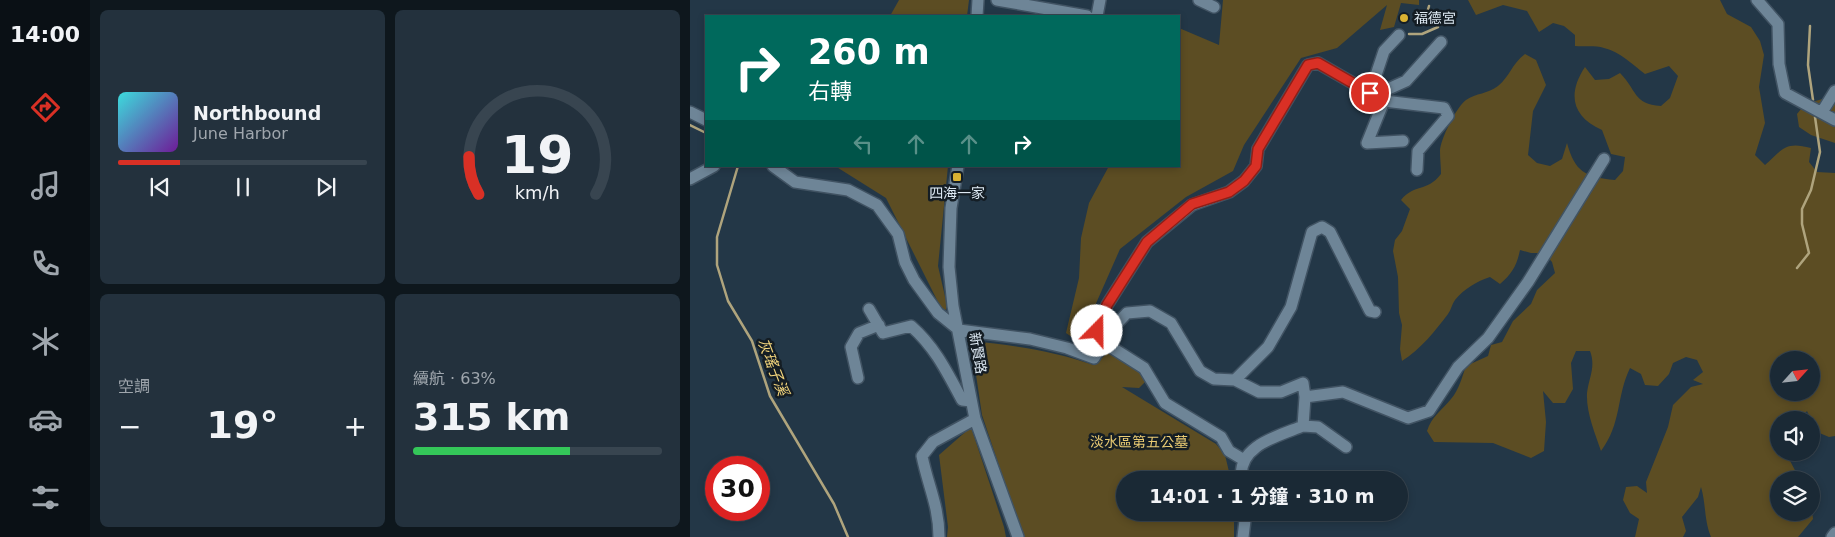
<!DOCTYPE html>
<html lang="zh-TW">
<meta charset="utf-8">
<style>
body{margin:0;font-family:"DejaVu Sans","Noto Sans TC",sans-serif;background:#23313d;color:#f1f3f6;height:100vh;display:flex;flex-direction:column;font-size:19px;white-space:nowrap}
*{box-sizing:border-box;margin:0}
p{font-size:16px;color:#9fa6ad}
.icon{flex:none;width:28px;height:28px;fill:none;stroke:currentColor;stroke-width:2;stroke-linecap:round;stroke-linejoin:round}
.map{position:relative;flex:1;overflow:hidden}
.sheet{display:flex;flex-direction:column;gap:10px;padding:10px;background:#0e171d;width:600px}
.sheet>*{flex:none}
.guide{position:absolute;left:15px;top:15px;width:475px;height:152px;border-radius:0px;box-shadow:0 2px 8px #0003,0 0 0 1px #384550;background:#00695c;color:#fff;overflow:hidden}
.needle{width:32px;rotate:63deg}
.tools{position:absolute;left:1080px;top:351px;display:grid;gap:10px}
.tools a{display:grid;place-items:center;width:50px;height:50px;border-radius:50%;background:#1a2935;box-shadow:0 2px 8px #0003,0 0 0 1px #384550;font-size:25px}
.speed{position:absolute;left:15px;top:456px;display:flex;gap:10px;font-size:25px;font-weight:700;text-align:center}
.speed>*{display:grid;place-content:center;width:65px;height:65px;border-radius:50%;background:#1a2935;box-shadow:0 2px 8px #0003,0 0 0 1px #384550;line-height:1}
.speed .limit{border:8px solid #d22;background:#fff;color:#111}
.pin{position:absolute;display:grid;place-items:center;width:42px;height:42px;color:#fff;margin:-21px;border:2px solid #fff;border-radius:50%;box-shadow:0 1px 5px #0007}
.me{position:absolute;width:55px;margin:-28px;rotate:22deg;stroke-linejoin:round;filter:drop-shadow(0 0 4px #0008)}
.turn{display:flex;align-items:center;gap:18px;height:105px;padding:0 20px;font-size:22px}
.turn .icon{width:65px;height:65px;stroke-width:2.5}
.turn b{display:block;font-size:35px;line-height:42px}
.lanes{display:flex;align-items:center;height:48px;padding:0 20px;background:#0003;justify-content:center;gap:25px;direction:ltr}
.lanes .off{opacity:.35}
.big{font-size:38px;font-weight:700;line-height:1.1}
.sheet .widget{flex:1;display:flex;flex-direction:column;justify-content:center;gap:8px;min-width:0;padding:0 18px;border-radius:8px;background:#23313d}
.sheet .dial{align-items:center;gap:0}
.dial svg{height:130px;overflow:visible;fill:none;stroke:#384550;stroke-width:7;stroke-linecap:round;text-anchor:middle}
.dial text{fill:#f1f3f6;stroke:none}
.song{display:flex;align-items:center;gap:15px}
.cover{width:60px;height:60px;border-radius:8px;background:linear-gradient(135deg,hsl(180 70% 55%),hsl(280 70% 35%))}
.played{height:5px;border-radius:2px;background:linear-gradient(90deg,#d93025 25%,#384550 25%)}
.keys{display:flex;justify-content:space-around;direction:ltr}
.heat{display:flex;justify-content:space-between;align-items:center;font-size:28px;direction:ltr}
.charge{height:8px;border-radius:4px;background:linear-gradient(90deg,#34c759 63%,#384550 0)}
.sheet .tiles{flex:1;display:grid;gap:10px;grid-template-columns:repeat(2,1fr)}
.trip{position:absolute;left:426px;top:471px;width:292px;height:50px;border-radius:25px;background:#1a2935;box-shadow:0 2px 8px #0003,0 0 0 1px #384550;font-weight:700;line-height:50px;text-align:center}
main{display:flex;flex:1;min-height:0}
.tab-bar{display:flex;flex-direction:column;width:90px;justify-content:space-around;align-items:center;background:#0a1015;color:#9fa6ad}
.tab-bar .icon{width:35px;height:35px}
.tab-bar .selected{color:#d93025}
.tab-bar b{font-size:22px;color:#f1f3f6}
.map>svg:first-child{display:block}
.green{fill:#5c4d23;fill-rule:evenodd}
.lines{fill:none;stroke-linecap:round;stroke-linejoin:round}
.stream{stroke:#afa47d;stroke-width:2.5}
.minor-casing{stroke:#415363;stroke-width:14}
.minor{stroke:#6e8597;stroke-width:11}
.route-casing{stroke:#8d1f18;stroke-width:12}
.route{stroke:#d93025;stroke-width:9}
.poi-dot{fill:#dab333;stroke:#141d24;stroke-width:2}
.labels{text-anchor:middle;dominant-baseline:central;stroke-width:5;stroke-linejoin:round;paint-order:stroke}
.poi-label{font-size:14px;fill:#dde9f3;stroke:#141d24;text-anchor:start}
.street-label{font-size:14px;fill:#dde9f3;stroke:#141d24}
.park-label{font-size:14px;fill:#eacb73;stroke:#141d24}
.water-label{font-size:15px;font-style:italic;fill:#f4d67d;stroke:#141d24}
</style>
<main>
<nav class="tab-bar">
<b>14:00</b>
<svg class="icon selected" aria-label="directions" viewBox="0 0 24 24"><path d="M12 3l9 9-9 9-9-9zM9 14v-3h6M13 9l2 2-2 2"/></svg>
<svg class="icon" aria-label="music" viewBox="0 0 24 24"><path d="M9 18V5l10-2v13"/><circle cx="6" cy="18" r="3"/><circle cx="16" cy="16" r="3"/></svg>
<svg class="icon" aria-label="phone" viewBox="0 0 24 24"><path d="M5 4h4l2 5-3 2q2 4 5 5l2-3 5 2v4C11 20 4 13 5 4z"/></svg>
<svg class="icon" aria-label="climate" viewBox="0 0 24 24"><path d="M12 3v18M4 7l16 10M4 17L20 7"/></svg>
<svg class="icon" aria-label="car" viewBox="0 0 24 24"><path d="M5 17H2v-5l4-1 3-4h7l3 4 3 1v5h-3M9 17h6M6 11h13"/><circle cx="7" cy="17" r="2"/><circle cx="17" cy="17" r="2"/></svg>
<svg class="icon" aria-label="filters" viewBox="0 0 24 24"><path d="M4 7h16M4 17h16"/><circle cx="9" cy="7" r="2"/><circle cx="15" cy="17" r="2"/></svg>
</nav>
<section class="sheet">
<div class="tiles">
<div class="widget">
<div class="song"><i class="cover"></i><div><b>Northbound</b><p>June Harbor</p></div></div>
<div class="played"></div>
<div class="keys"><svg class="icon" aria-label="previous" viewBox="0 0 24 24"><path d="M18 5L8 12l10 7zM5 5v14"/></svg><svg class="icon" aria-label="pause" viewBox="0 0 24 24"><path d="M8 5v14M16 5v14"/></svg><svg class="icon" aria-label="next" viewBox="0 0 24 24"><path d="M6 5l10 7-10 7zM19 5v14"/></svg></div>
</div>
<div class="widget dial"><svg viewBox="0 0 100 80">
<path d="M14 69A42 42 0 1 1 86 69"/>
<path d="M14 69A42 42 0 0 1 8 46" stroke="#d93025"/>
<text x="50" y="56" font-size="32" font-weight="700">19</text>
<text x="50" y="72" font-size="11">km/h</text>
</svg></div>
<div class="widget"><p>空調</p>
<div class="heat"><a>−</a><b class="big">19°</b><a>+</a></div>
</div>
<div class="widget"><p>續航 · 63%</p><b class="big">315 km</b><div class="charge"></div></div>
</div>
</section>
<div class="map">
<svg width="1145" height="537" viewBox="0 0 1145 537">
<rect width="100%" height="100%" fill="#233747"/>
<path class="green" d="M209 0H279L277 16H200Z
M533 0H729V5L711 3 704 27 690 30 697 5 647 48 611 58 554 145 543 171 496 197 430 249 389 342 376 333 389 278 391 238 399 203 419 166H489V28L529 45Z
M778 0H1030L1037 14 1061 27 1070 41 1074 55 1069 87 1075 123 1065 155 1075 165C1093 149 1095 141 1121 148L1119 162 1127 172 1145 173V436L1139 437 1127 432 1117 411 1108 420H1089V452L1096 453 1110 480H1089V512H1121V502L1123 519 1108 537H1021C1014 520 1016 504 1011 487L1008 497 992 517 996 531 993 537H945L949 519 940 513 933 500 936 487 947 486 957 493 956 482 978 427 983 405 1001 387 1013 384 1003 380 1013 372 1007 360 996 357 983 363 979 374 968 386 955 385 951 374 940 368C926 397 932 423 911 451 905 433 896 412 897 393 899 377 906 367 900 351H886L881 363 883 389 875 403H863L853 391 856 422 854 451 841 458 803 443 744 442 737 431C742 416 751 411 761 399 769 390 772 377 776 366L798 356 801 345 812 342 823 321 841 304 847 290 865 273 862 262 854 253H841L830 250C827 265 822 274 810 284L800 277C787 281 774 289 765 300 762 304 761 310 758 314 745 331 731 349 712 361L710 349 712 325 709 313 708 277 703 251 705 240 712 231 720 209 711 200C725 183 736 193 751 174 751 167 750 159 750 151 750 140 767 106 776 100 786 93 798 94 808 86 820 76 821 65 835 54L846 60 856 85 843 111 838 155 847 163 860 166 872 159 877 143C885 172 895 177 925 180L933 171 935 157 921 154 912 130C882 117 877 94 895 67L905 80 919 79 930 73C947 90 943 104 971 106L980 98 988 76 979 66 955 74C942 64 930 52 914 48 905 45 894 47 885 46V35L874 26 863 23 849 32 837 11 813 5 786 15ZM1089 360H1121V392H1089Z
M1143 96 1145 99V143L1121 135 1109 127 1107 114 1115 104Z
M145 166H258L248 266 257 305 256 310 251 308 196 198Z
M281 341C323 345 364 351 404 365L421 350 459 378 449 388 432 387 526 444 535 455 541 480H435V512L544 513V537H333L292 415Z
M281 427 314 527 316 537H257L258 527 249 455Z"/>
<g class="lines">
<path class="stream" d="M1120 26 1118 65 1123 100
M719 34H732L748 27 737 13 739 6
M0 125 16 133
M48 166 27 237V265L38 301 62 341 80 396 144 504 158 537
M1107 268 1119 253 1112 224V209L1121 190 1130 152 1125 117"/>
<defs>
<path id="minor" d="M307 0 397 16
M509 0 524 7
M1067 0 1088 24 1089 64 1095 93 1145 120
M287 16 288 0
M407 16 410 0
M680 93 694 51 709 35
M685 95 716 81 751 42
M694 101 677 143 713 141
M0 112 16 120
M1132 112 1145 91
M83 166 105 182 158 190 187 205 208 234 215 262 224 280 248 313 269 330 340 339 377 348 404 358 420 331 437 313 460 311 481 323 510 371 524 379 545 380 569 392H591L613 383 615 397 613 426C588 436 546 446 552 480
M268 166 261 208 259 267 263 306 285 419 328 537
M0 179 24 166
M179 309 193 333 221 326C245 347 257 372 272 400L281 401
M413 342 454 368 475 403 531 437 539 451 554 460
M397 355 417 305 457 242 502 205 539 192 554 181 566 166 568 149 618 65 628 63 694 101 754 108 758 116 728 151 727 170
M168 378 161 347 169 333 189 325
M545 380 578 347 601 307 622 232 632 227 640 232 680 311 685 312
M615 397 653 392 718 418 739 411 768 367 798 338 838 282 914 159
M613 426 628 427 656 447
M249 537C249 506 238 486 232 456L243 442 285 419
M553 537 556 512
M1142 537 1145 533"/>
</defs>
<use href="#minor" class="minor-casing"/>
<use href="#minor" class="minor"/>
</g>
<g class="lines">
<defs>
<path id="route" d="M407 331 417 305 457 242 502 204 539 192 554 181 566 166 568 149 618 65 628 63 680 93"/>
</defs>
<use href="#route" class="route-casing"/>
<use href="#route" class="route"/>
</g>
<g class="poi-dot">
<circle cx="714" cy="18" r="5"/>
<rect x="262" y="172" width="10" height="10" rx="2.5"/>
</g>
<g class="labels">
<g class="poi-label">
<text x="724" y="18">福德宮</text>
<text x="267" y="193" text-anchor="middle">四海一家</text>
</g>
<g class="street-label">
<text transform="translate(288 353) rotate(80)">新賢路</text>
</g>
<g class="park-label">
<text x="449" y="442">淡水區第五公墓</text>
</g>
<g class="water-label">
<text transform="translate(83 367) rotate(69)">灰瑤子溪</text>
</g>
</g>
</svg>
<div class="tools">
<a><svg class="needle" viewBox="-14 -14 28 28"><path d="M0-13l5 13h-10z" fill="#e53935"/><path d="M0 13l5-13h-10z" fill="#9fa6ad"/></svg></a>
<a><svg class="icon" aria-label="sound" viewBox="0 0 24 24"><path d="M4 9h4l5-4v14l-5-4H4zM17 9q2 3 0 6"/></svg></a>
<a><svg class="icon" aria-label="layers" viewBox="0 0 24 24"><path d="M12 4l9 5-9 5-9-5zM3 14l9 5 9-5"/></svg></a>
</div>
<div class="speed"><div class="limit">30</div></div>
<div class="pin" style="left:680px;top:93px;background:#d93025"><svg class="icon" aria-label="arrive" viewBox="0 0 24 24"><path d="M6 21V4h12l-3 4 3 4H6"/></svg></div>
<svg class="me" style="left:407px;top:331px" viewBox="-20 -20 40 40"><circle r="19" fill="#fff"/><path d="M0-13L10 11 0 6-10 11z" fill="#d93025"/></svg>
<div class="trip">14:01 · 1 分鐘 · 310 m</div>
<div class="guide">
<div class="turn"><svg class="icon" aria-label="right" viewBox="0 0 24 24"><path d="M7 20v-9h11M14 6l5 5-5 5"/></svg><div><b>260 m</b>右轉</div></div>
<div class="lanes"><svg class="icon off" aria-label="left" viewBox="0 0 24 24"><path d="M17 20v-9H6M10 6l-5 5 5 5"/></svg><svg class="icon off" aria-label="ahead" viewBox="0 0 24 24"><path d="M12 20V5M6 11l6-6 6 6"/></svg><svg class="icon off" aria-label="ahead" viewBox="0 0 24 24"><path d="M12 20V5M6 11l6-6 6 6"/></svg><svg class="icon" aria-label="right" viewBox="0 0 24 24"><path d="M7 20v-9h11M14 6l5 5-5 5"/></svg></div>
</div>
</div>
</main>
